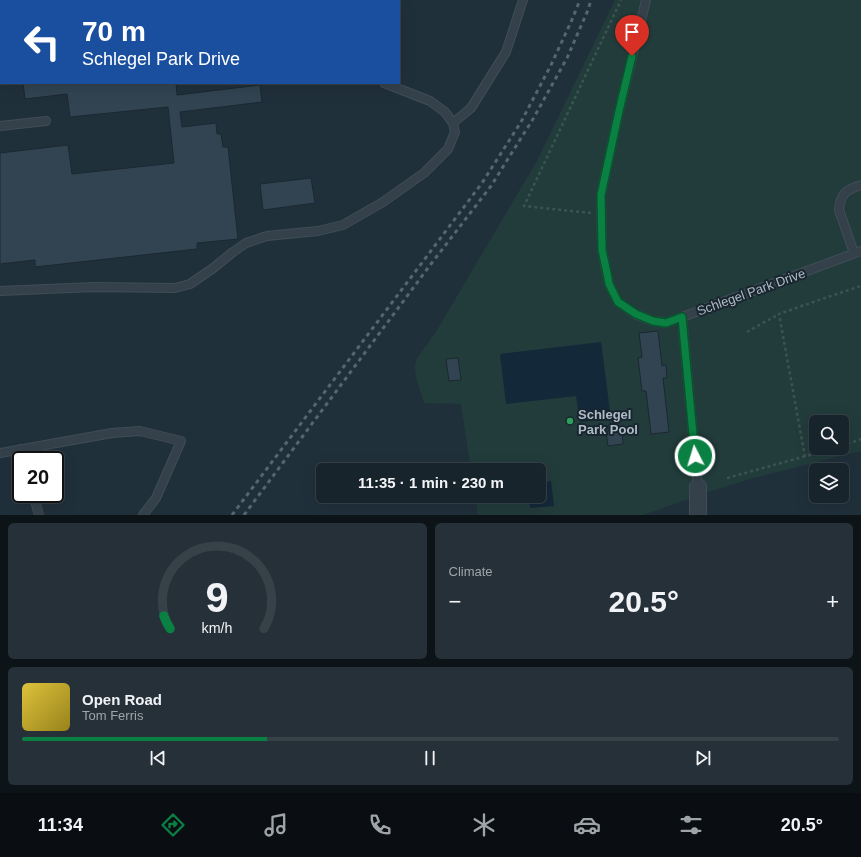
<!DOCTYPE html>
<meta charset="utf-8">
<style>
body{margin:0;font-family:Arial,sans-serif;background:#253038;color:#f1f3f6;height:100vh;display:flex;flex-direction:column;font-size:15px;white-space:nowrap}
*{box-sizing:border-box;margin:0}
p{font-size:13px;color:#9fa4a9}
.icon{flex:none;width:22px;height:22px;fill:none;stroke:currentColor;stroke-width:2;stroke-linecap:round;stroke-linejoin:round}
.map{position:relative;height:515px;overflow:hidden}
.side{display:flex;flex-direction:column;gap:8px;padding:8px;background:#0d1418;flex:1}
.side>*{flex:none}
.hud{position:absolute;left:0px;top:0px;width:400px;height:84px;box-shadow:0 4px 16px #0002,0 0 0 1px #364148;background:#1a4fa0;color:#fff;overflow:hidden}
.tools{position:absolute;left:809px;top:415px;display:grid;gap:8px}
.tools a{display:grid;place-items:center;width:40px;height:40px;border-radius:6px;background:#18242c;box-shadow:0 4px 16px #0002,0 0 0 1px #364148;font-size:20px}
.speed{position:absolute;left:12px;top:451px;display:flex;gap:8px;font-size:20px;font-weight:700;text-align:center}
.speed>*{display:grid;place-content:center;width:52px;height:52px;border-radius:50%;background:#18242c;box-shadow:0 4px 16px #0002,0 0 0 1px #364148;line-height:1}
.speed .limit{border:2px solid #111;border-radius:6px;background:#fff;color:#111}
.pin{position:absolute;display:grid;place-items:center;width:34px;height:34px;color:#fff;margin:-41px -17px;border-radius:50% 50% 50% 0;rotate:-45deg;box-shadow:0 0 4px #0007}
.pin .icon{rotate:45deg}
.me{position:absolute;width:44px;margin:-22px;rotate:355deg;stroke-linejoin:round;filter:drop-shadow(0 0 3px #0008)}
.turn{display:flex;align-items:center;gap:14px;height:84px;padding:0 16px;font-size:18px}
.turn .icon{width:52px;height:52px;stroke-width:2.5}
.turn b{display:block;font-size:28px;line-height:34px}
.big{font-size:30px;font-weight:600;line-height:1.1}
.side .widget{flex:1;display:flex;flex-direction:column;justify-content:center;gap:6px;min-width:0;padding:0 14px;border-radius:6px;background:#253038}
.side .dial{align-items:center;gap:0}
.dial svg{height:104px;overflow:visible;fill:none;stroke:#364148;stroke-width:7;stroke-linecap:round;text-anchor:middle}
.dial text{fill:#f1f3f6;stroke:none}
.song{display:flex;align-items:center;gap:12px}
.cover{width:48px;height:48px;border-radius:6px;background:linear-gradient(135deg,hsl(50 70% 55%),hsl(50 70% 35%))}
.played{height:4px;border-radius:2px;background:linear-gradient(90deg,#0b8043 30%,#364148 30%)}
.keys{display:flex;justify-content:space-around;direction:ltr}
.heat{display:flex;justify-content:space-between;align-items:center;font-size:22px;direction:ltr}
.side .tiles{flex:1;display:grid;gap:8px;grid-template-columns:1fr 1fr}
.widget:last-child{grid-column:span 2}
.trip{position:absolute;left:316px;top:463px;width:230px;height:40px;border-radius:6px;background:#18242c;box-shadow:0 4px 16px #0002,0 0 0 1px #364148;font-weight:600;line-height:40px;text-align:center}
.tab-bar{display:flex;height:64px;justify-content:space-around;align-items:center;background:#0a0e12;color:#9fa4a9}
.tab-bar .icon{width:28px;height:28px}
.tab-bar .active{color:#0b8043}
.tab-bar b{font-size:18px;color:#f1f3f6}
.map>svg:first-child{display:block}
.green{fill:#223c3b;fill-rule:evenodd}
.water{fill:#132839}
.building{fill:#324452;stroke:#1b2831}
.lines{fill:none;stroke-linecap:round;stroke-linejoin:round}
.lane-casing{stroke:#404d57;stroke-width:10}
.street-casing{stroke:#404d57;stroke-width:18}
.path{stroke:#3b5452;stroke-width:2.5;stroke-dasharray:3 3;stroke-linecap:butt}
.lane{stroke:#34414b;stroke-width:8}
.street{stroke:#34414b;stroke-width:16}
.rail{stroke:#556672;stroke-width:3;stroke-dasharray:4 4;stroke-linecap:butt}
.route-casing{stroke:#07532c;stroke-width:10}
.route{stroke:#0b8043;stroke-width:7}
.leisure-dot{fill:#2e9e5b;stroke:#19262f;stroke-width:1.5}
.labels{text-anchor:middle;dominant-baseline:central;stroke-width:4;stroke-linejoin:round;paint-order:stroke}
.street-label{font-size:13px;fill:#afbcc7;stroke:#19262f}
.poi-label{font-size:13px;font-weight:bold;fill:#afbcc7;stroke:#19262f;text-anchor:start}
</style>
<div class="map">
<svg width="861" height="515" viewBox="0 0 861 515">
<rect width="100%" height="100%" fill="#20303b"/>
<path class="green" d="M615 0H861V451L753 478 711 491 643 515H478L475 496H539V470H471L461 404 424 403 416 378 415 367 416 360 437 330 537 161ZM816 422H842V448H816Z"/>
<path class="water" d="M601 342 611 419 580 422 576 396 506 404 500 354Z
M551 481 554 506 530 508 529 496H539V483Z"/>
<path class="building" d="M0 0H310V1H1V81H0Z
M23 83H177H176L177 95 260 85 262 102 180 112 182 127 216 123 217 134H221L223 147H228L238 239 197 243V249L35 267V260L0 264V153L68 145 72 174 174 163 168 107 70 117 67 94 25 99Z
M311 178 315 203 263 210 260 184Z
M658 331 662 366 666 365 667 378H663L669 432 651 434 646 391H642L638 358 642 357 639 333Z
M458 358 461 380 449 381 446 359Z
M622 430 623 444 608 446 606 432Z"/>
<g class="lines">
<defs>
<path id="lane" d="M646 0 619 111 601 195 602 250 609 284 618 302 635 314 653 321 666 323 861 251
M453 123 471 108 506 52 523 0
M0 126 46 121
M854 253 839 210C840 194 847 189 861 185
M0 291 94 287 175 288 190 284 212 269 233 252 246 243 267 236 318 231 343 225 383 202 424 173 448 149 455 132 453 123 445 112 430 101 384 83
M682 317 698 487
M20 449 23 460
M0 453 112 433 140 431 181 441 156 498 143 515
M33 494 39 515"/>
<path id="street" d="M698 487V515"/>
</defs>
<use href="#lane" class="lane-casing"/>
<use href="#street" class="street-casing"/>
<path class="path" d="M591 213 524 206 621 0
M747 332 779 314
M842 446 861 439
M805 457 779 314 822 299 861 286
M727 478 835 448"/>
<use href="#lane" class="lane"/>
<use href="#street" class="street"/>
<path class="rail" d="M232 515 482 183 521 122 551 65 571 22 580 0
M244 515 431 264 491 186 533 119 567 58 588 10 591 0"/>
</g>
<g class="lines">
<defs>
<path id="route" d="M632 56 619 111 601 195 602 250 607 273 609 284 618 302 636 314 653 321 666 323 682 317 695 456"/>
</defs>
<use href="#route" class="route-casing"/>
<use href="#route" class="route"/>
</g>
<circle class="leisure-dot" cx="570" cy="421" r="4"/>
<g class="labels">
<g class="street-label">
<text transform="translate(751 292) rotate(-20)">Schlegel Park Drive</text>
</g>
<g class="poi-label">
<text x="578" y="414">Schlegel<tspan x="578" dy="15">Park Pool</tspan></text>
</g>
</g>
</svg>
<div class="tools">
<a><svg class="icon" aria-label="search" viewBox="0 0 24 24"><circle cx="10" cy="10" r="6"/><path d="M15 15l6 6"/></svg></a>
<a><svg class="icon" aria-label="layers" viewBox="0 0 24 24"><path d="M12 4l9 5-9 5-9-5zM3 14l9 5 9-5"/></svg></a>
</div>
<div class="speed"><div class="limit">20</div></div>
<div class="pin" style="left:632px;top:56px;background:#d93025"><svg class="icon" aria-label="arrive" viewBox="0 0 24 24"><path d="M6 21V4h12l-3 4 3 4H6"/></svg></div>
<svg class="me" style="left:695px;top:456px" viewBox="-20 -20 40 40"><circle r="17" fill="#0b8043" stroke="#fff" stroke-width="3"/><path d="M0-11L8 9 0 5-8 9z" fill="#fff"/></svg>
<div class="trip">11:35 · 1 min · 230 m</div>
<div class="hud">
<div class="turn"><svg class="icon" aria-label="left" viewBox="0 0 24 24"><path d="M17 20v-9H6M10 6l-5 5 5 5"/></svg><div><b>70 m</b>Schlegel Park Drive</div></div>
</div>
</div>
<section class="side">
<div class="tiles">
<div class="widget dial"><svg viewBox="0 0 100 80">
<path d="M14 69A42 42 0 1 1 86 69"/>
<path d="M14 69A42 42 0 0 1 9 59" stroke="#0b8043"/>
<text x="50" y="56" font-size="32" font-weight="700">9</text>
<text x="50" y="72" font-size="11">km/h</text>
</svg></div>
<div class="widget"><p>Climate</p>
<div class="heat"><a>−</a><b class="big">20.5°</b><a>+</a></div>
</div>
<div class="widget">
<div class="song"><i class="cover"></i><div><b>Open Road</b><p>Tom Ferris</p></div></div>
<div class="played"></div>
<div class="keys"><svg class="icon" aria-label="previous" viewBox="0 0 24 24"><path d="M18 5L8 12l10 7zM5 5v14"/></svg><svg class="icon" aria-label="pause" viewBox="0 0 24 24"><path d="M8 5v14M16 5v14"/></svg><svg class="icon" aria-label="next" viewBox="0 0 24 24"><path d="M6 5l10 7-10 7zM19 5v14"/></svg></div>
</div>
</div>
</section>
<nav class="tab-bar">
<b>11:34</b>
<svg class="icon active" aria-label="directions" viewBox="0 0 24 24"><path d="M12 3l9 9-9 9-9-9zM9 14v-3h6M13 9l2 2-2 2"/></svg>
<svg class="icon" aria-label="music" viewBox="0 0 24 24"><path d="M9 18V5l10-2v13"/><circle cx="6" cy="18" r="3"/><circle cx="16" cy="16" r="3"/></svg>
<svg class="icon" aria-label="phone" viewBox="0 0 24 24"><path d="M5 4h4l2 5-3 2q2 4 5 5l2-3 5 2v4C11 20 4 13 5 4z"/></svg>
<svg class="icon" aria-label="climate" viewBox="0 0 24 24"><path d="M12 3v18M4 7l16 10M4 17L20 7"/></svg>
<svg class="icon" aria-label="car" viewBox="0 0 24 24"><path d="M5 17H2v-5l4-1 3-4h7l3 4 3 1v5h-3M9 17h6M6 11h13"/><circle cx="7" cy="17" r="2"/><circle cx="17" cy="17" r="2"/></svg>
<svg class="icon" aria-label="filters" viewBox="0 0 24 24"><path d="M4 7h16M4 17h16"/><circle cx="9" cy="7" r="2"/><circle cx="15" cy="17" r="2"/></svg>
<b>20.5°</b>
</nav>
